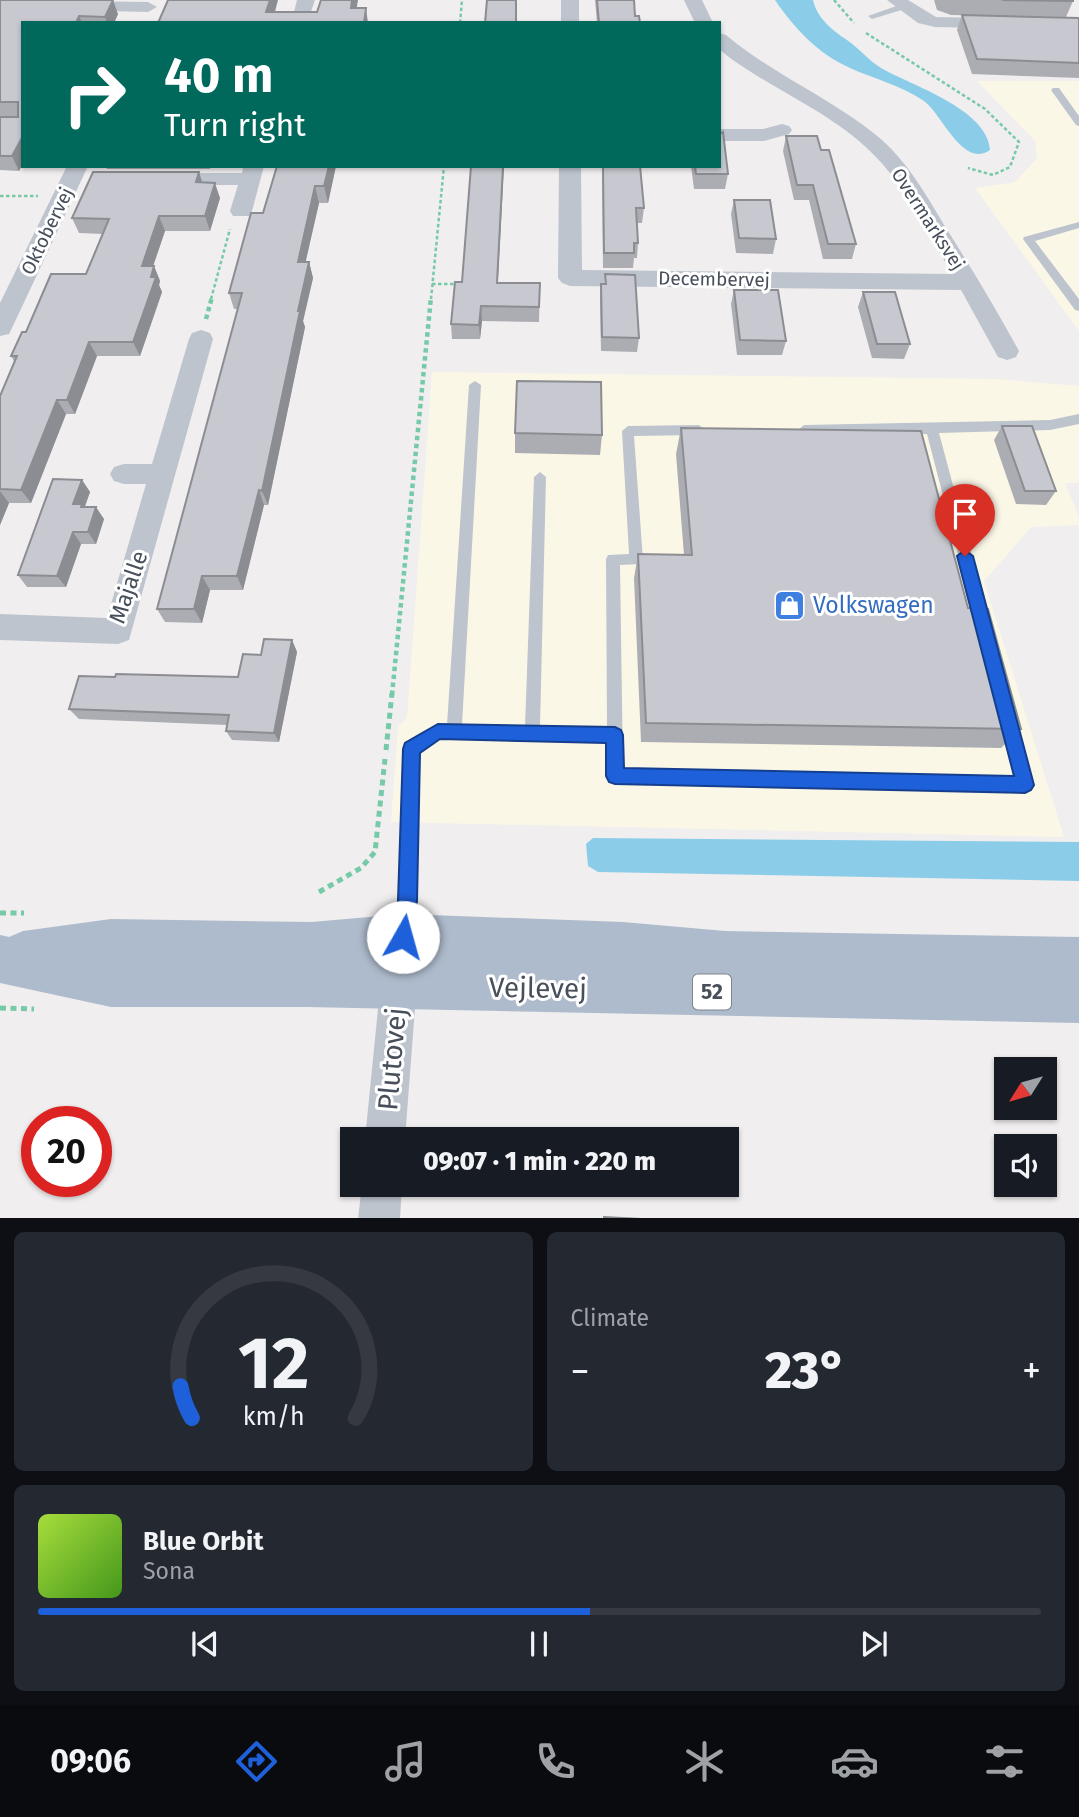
<!DOCTYPE html>
<meta charset="utf-8">
<style>
body{margin:0;font-family:"Fira Sans",sans-serif;background:#242831;color:#f1f3f6;height:100vh;display:flex;flex-direction:column;font-size:26px;white-space:nowrap}
*{box-sizing:border-box;margin:0}
p{font-size:23px;color:#9ea1a6}
.icon{flex:none;width:38px;height:38px;fill:none;stroke:currentColor;stroke-width:2;stroke-linecap:round;stroke-linejoin:round}
.map{position:relative;height:1218px;overflow:hidden}
.details{display:flex;flex-direction:column;gap:14px;padding:14px;background:#0d0f14;flex:1}
.details>*{flex:none}
.guide{position:absolute;left:21px;top:21px;width:700px;height:147px;border-radius:0px;box-shadow:0 2px 5px #0004;background:#00695c;color:#fff;overflow:hidden}
.needle{width:46px;rotate:233deg}
.buttons{position:absolute;left:994px;top:1057px;display:grid;gap:14px}
.buttons a{display:grid;place-items:center;width:63px;height:63px;border-radius:0px;background:#171b24;box-shadow:0 2px 5px #0004;font-size:35px}
.speed{position:absolute;left:21px;top:1106px;display:flex;gap:14px;font-size:35px;font-weight:700;text-align:center}
.speed>*{display:grid;place-content:center;width:91px;height:91px;border-radius:50%;background:#171b24;box-shadow:0 2px 5px #0004;line-height:1}
.speed .limit{border:10px solid #d22;background:#fff;color:#111}
.pin{position:absolute;display:grid;place-items:center;width:60px;height:60px;color:#fff;margin:-72px -30px;border-radius:50% 50% 50% 0;rotate:-45deg;box-shadow:0 0 7px #0007}
.pin .icon{rotate:45deg}
.me{position:absolute;width:77px;margin:-38px;rotate:7deg;stroke-linejoin:round;filter:drop-shadow(0 0 5px #0008)}
.turn{display:flex;align-items:center;gap:24px;height:147px;padding:0 28px;font-size:32px}
.turn .icon{width:91px;height:91px;stroke-width:2.5}
.turn b{display:block;font-size:49px;line-height:60px}
.big{font-size:52px;font-weight:800;line-height:1.1}
.details .tile{flex:1;display:flex;flex-direction:column;justify-content:center;gap:10px;min-width:0;padding:0 24px;border-radius:10px;background:#242831}
.details .dial{align-items:center;gap:0}
.dial svg{height:182px;overflow:visible;fill:none;stroke:#363941;stroke-width:7;stroke-linecap:round;text-anchor:middle}
.dial text{fill:#f1f3f6;stroke:none}
.song{display:flex;align-items:center;gap:21px}
.cover{width:84px;height:84px;border-radius:10px;background:linear-gradient(135deg,hsl(80 70% 55%),hsl(100 70% 35%))}
.played{height:7px;border-radius:4px;background:linear-gradient(90deg,#1e60da 55%,#363941 55%)}
.keys{display:flex;justify-content:space-around;direction:ltr}
.heat{display:flex;justify-content:space-between;align-items:center;font-size:38px;direction:ltr}
.details .tiles{flex:1;display:grid;gap:14px;grid-template-columns:1fr 1fr}
.tile:last-child{grid-column:span 2}
.trip{position:absolute;left:340px;top:1127px;width:399px;height:70px;border-radius:0px;background:#171b24;box-shadow:0 2px 5px #0004;font-weight:800;line-height:70px;text-align:center}
.menu{display:flex;height:112px;justify-content:space-around;align-items:center;background:#090b0e;color:#9ea1a6}
.menu .icon{width:49px;height:49px}
.menu .on{color:#1e60da}
.menu b{font-size:32px;color:#f1f3f6}
.map>svg:first-child{display:block}
.commercial{fill:#fbf7e7}
.water{fill:#8bcde9}
.lines{fill:none;stroke-linecap:round;stroke-linejoin:round}
.path-far2{stroke:#76caa8;stroke-width:2.5;stroke-dasharray:3.5 2.5;stroke-linecap:butt}
.path-far1{stroke:#76caa8;stroke-width:4.5;stroke-dasharray:4.5 3.5;stroke-linecap:butt}
.path{stroke:#76caa8;stroke-width:5;stroke-dasharray:6 4.5;stroke-linecap:butt}
.service{fill:#bdc4cd;fill-rule:evenodd}
.minor{fill:#bdc4cd;fill-rule:evenodd}
.primary{fill:#aebbcc;fill-rule:evenodd}
.wall{fill:#acadb3}
.shaded-wall{fill:#8c8d92}
.building{fill:#c8c9d0;stroke:#8c8d92;stroke-width:2}
.route{fill:#1e60da;stroke:#143e8e;stroke-width:2}
.labels{text-anchor:middle;dominant-baseline:central;stroke-width:6;stroke-linejoin:round;paint-order:stroke}
.far-street-label{font-size:19px;fill:#474f5b;stroke:#fff}
.shield{fill:#fff;stroke:#7e848c;stroke-width:2}
.shield-label{font-size:21px;font-weight:bold;fill:#474f5b}
.street-label{font-size:23px;fill:#474f5b;stroke:#fff}
.shop-label{font-size:23px;fill:#366cbe;stroke:#fff;text-anchor:start}
.near-street-label{font-size:28px;fill:#474f5b;stroke:#fff}
</style>
<div class="map">
<svg width="1079" height="1219" viewBox="0 0 1079 1219">
<rect width="100%" height="100%" fill="#f0eeee"/>
<path class="commercial" d="M977 81H1079V331L975 188 1015 182 1037 158 1035 141Z
M432 372 996 379 1079 386V483H1065L1079 517V525L1031 527 984 581 1064 837 391 822 398 726 407 718Z"/>
<path class="water" d="M775 0H813C817 18 832 30 847 40 859 48 868 60 881 68 910 85 988 109 990 150 963 169 942 114 924 101 901 85 874 79 850 68 817 53 795 29 775 0Z
M593 838 1079 842V881L598 872 588 866 586 844Z"/>
<g class="lines">
<path class="path-far2" d="M834 0 854 23
M460 23 462 0
M866 33 985 109 1019 142 1010 167 993 175 968 168
M0 196H38
M432 284H459
M211 299 230 229
M431 299 444 166"/>
<path class="path-far1" d="M206 319 212 297
M392 695 431 297"/>
<path class="path" d="M386 750 392 693
M319 892 361 868 375 852 385 759
M0 913H24
M0 1008 34 1009"/>
<path class="service" d="M905 3 909 6 908 8 872 19 868 16Z
M1053 88H1059L1079 116V126L1076 125 1051 90Z
M1079 222V228L1035 241 1079 299V311L1075 310 1023 239 1024 237Z
M475 381 481 385 462 725 525 727 534 477 540 472 546 477 540 727 607 728 606 559 608 555 629 554 622 431 628 426 699 425 705 430 699 435 634 436 643 560 641 564 620 565 623 769 1015 776 1000 718 1003 713 1008 711 1013 713 1016 718 1033 784 1031 789 1025 791 615 783 610 781 607 776V742L440 739 419 753 415 901 410 938 404 940 398 938 396 932 399 901 403 749C410 736 432 725 447 725L469 385Z
M1079 414V424L1050 430 939 433 991 627 989 631 984 633 979 631 977 627 927 434 804 435 798 430 804 425 1050 420Z"/>
<path class="minor" d="M297 0H315L308 20H296L293 16Z
M561 0H579V23H561Z
M684 0H702L713 23H695Z
M887 0H908L936 17 1079 20V30L935 27 918 23Z
M75 1 148 2 157 7 148 12 69 10 66 6Z
M719 33 726 35C772 74 829 97 876 135 907 160 926 195 946 228 972 269 996 309 1019 351L1016 357 1007 360 998 357 961 290 570 286 562 283 558 278 559 166H581L582 270 952 274C928 234 906 186 872 153 832 113 776 91 730 58L719 49Z
M782 124 789 126 792 130 789 134 764 141H719V129H763Z
M67 166H88L12 328 9 334 0 336V303Z
M243 166H264L252 211 249 216H233L230 211 238 185H160L152 184 149 179 152 174 160 173H242Z
M201 330 210 333 213 339 129 640 118 644 0 640V614L107 618 146 484H124L114 481 110 474 114 467 124 464H152L189 339 192 333Z
M400 951 413 956 418 969 405 1139H365L382 969 387 956Z
M362 1185H402L400 1219H358Z"/>
<path class="primary" d="M403 914 623 922 725 931 1079 937V1023L307 1007H111L0 983V935L9 937 23 931 111 919 312 922Z"/>
</g>
<path class="wall" d="M0 0 118 14 114 23H23V163L19 171 0 170Z
M595 0H634L635 16 640 23H597Z
M934 0H1073V1L1066 17 951 15 937 10Z
M962 15 1079 18V78L972 74 957 30Z
M786 136 821 150 856 244 852 259H823L809 200H794L783 151Z
M106 166H211L210 169H107Z
M336 166 328 203H319L305 262H309L313 278 303 321 305 327 268 505H264L243 590H210L202 623 165 622 157 609 238 309H234L229 293 263 213Z
M602 166H640L644 208 642 223H637L638 243 637 258H634L633 268H603Z
M691 166H719L728 174 725 189H694Z
M203 182 220 198 210 231H165L153 266H154L160 281 159 285 162 292 140 356H97L75 414H66L31 503H9L0 525V396L14 361 11 356 26 332 86 274 103 234 79 233 72 218Z
M734 200 776 239 773 254 736 253 731 214Z
M605 274 639 338 637 352 601 351 600 299 601 284H605Z
M498 283H540L539 322 482 321 480 339H452L451 324Z
M734 290 786 341 782 355H737L731 304Z
M863 292 910 344 904 359 872 358 858 307Z
M1002 426 1056 491 1046 505 1016 504 994 440Z
M681 428 968 608 1021 729 1001 748 641 742 634 578 638 554 684 555 676 454Z
M515 433 602 435 600 455 515 453Z
M82 480 90 492 85 507 104 519 96 544H81L66 587H27L18 575Z
M292 640 297 652 279 742 232 740 226 731 227 725 79 719 69 709 238 677 261 655Z"/>
<path class="shaded-wall" d="M113 0 118 14 114 23H107L105 17Z
M270 0H278L272 23 266 12Z
M352 0H358L354 23 351 8Z
M366 8 368 23H364Z
M79 16 82 23H76Z
M23 136V163L19 171 12 156Z
M329 166H336L328 203 324 186Z
M503 166H504L497 297V283Z
M199 172 204 188 196 182Z
M215 183 220 198 210 231 205 216Z
M315 186 319 203 302 278 298 262Z
M159 216 165 231 148 281 142 266Z
M309 262 313 278 303 321 305 327 268 505 262 491 298 311Z
M154 266 160 281 159 285 162 292 140 356 133 342Z
M481 306 482 321 480 339 479 325Z
M89 342 97 356 75 414 67 400Z
M57 400 66 414 31 503 21 490Z
M82 480 90 492 84 508 73 504Z
M259 490 264 505 243 590 237 576Z
M0 491 9 503 0 525Z
M96 507 104 519 96 544 88 532Z
M73 532 81 544 66 587 57 576Z
M202 576 210 590 202 623 194 609Z
M292 640 297 652 279 742 274 733Z"/>
<path class="building" d="M0 0H113L105 17 79 16 76 23H23V136L12 156H0V117H18V102H0Z
M168 0H270L266 12H317L321 0H352L351 8H366L364 23H158Z
M487 0H516V23H485Z
M597 0H634L635 16H639L640 23H599Z
M1002 0H1073V1Z
M962 15 1079 18V63L977 59Z
M723 132 728 174H696L695 166H719V134Z
M786 136H817L821 150H829L856 244H828L813 185H797Z
M277 166H329L324 186H315L298 262H309L298 311H300L262 491 259 490 237 576H202L194 609H157L242 293H229L251 213H263Z
M471 166H503L497 283H540L539 307 481 306 479 325 451 324 455 282H462Z
M603 166H640L644 208H636L638 243H634V253H604Z
M93 172H199L196 182 215 183 205 216H159L142 266H154L151 277H156L133 342H89L67 400H57L21 490 0 489V396L17 356H11L22 332H26L51 274H86L109 219 72 218Z
M734 200H770L776 239 739 238Z
M605 274 635 275 639 338 602 337 601 284H606Z
M734 290H778L786 341 740 340Z
M863 292H895L910 344H877Z
M517 381 601 382 602 435 515 433Z
M1002 426H1032L1056 491H1025Z
M681 428 921 431 968 608 988 609 1021 729 646 723 638 554 692 555Z
M53 479 82 480 73 504H82L81 507H96L88 532H73L57 576 18 575Z
M264 639 292 640 274 733 226 731 229 715 69 709 79 676 115 677 116 674 238 677 243 654 261 655Z
M604 1217 641 1219H604Z"/>
<path class="route" d="M965 550 973 556 1034 785 1031 790 1025 793 615 784 609 782 606 776V743L440 739 420 753 417 901 410 944 403 947 396 944 393 937 398 901 403 749 405 743 438 724 615 727 621 730 623 735 624 768 1014 776 957 556Z"/>
<defs>
<symbol id="shop-square" viewBox="-11 -11 22 22"><rect x="-9" y="-9" width="18" height="18" rx="4" fill="#3f7fe0" stroke="#fff"/><path d="M-5-2.5h2.3a2.7 3.5 0 0 1 5.4 0H5L5.5 6h-11ZM-1.5-2.5h3a1.5 2.3 0 0 0-3 0Z" fill="#fff"/></symbol>
</defs>
<g fill-rule="evenodd">
<use href="#shop-square" x="772" y="588" width="35" height="35"/>
</g>
<g class="labels">
<g class="far-street-label">
<text transform="translate(928 219) rotate(57)">Overmarksvej</text>
<text transform="translate(47 231) rotate(-64)">Oktobervej</text>
<text transform="translate(714 279) rotate(1)">Decembervej</text>
</g>
<rect class="shield" x="693" y="974.5" width="38" height="35" rx="5"/>
<g class="shield-label">
<text x="712" y="992">52</text>
</g>
<g class="street-label">
<text transform="translate(128 587) rotate(-71)">Majalle</text>
</g>
<g class="shop-label">
<text x="813" y="605">Volkswagen</text>
</g>
<g class="near-street-label">
<text transform="translate(538 988) rotate(1)">Vejlevej</text>
<text transform="translate(392 1059) rotate(-85)">Plutovej</text>
</g>
</g>
</svg>
<div class="buttons">
<a><svg class="needle" viewBox="-14 -14 28 28"><path d="M0-13l5 13h-10z" fill="#e53935"/><path d="M0 13l5-13h-10z" fill="#9ea1a6"/></svg></a>
<a><svg class="icon" aria-label="sound" viewBox="0 0 24 24"><path d="M4 9h4l5-4v14l-5-4H4zM17 9q2 3 0 6"/></svg></a>
</div>
<div class="speed"><div class="limit">20</div></div>
<div class="pin" style="left:965px;top:556px;background:#d93025"><svg class="icon" aria-label="arrive" viewBox="0 0 24 24"><path d="M6 21V4h12l-3 4 3 4H6"/></svg></div>
<svg class="me" style="left:403px;top:937px" viewBox="-20 -20 40 40"><circle r="19" fill="#fff"/><path d="M0-13L10 11 0 6-10 11z" fill="#1e60da"/></svg>
<div class="trip">09:07 · 1 min · 220 m</div>
<div class="guide">
<div class="turn"><svg class="icon" aria-label="right" viewBox="0 0 24 24"><path d="M7 20v-9h11M14 6l5 5-5 5"/></svg><div><b>40 m</b>Turn right</div></div>
</div>
</div>
<section class="details">
<div class="tiles">
<div class="tile dial"><svg viewBox="0 0 100 80">
<path d="M14 69A42 42 0 1 1 86 69"/>
<path d="M14 69A42 42 0 0 1 9 55" stroke="#1e60da"/>
<text x="50" y="56" font-size="32" font-weight="700">12</text>
<text x="50" y="72" font-size="11">km/h</text>
</svg></div>
<div class="tile"><p>Climate</p>
<div class="heat"><a>−</a><b class="big">23°</b><a>+</a></div>
</div>
<div class="tile">
<div class="song"><i class="cover"></i><div><b>Blue Orbit</b><p>Sona</p></div></div>
<div class="played"></div>
<div class="keys"><svg class="icon" aria-label="previous" viewBox="0 0 24 24"><path d="M18 5L8 12l10 7zM5 5v14"/></svg><svg class="icon" aria-label="pause" viewBox="0 0 24 24"><path d="M8 5v14M16 5v14"/></svg><svg class="icon" aria-label="next" viewBox="0 0 24 24"><path d="M6 5l10 7-10 7zM19 5v14"/></svg></div>
</div>
</div>
</section>
<nav class="menu">
<b>09:06</b>
<svg class="icon on" aria-label="directions" viewBox="0 0 24 24"><path d="M12 3l9 9-9 9-9-9zM9 14v-3h6M13 9l2 2-2 2"/></svg>
<svg class="icon" aria-label="music" viewBox="0 0 24 24"><path d="M9 18V5l10-2v13"/><circle cx="6" cy="18" r="3"/><circle cx="16" cy="16" r="3"/></svg>
<svg class="icon" aria-label="phone" viewBox="0 0 24 24"><path d="M5 4h4l2 5-3 2q2 4 5 5l2-3 5 2v4C11 20 4 13 5 4z"/></svg>
<svg class="icon" aria-label="climate" viewBox="0 0 24 24"><path d="M12 3v18M4 7l16 10M4 17L20 7"/></svg>
<svg class="icon" aria-label="car" viewBox="0 0 24 24"><path d="M5 17H2v-5l4-1 3-4h7l3 4 3 1v5h-3M9 17h6M6 11h13"/><circle cx="7" cy="17" r="2"/><circle cx="17" cy="17" r="2"/></svg>
<svg class="icon" aria-label="filters" viewBox="0 0 24 24"><path d="M4 7h16M4 17h16"/><circle cx="9" cy="7" r="2"/><circle cx="15" cy="17" r="2"/></svg>
</nav>
